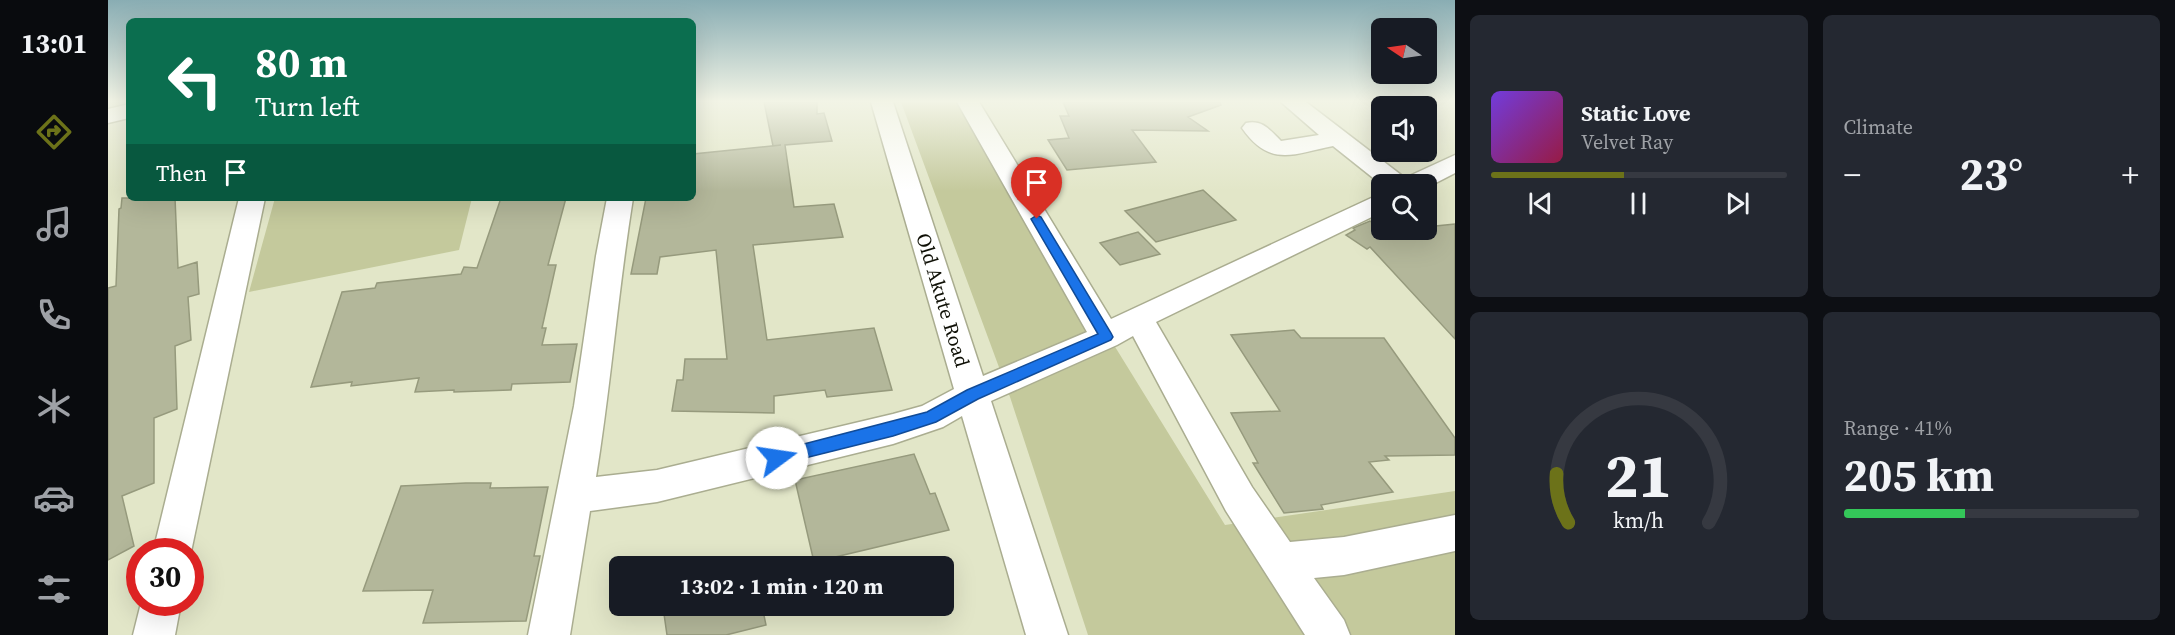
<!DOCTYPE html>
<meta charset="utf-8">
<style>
body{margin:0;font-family:"Source Serif 4",serif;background:#242831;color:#f1f3f6;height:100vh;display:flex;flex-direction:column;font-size:22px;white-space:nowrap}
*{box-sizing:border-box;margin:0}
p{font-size:20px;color:#9ea1a6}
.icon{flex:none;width:33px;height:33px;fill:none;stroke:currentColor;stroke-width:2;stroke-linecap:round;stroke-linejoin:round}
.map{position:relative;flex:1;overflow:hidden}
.sheet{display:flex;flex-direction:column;gap:15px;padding:15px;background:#0d0f14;width:720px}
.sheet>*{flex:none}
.hud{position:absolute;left:18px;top:18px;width:570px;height:183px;border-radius:9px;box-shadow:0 6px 24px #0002;background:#0b6e4f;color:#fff;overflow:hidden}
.needle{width:39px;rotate:283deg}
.controls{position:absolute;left:1263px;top:18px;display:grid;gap:12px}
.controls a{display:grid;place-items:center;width:66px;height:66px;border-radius:9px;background:#171b24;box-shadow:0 6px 24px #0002;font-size:30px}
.speed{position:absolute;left:18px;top:538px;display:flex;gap:12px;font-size:30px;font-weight:700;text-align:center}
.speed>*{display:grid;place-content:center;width:78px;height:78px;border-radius:50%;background:#171b24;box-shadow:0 6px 24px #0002;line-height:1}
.speed .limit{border:9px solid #d22;background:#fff;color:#111}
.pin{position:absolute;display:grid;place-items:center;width:51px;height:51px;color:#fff;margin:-62px -26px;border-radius:50% 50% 50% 0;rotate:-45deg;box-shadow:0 0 6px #0007}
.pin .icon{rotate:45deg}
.me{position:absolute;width:66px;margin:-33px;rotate:76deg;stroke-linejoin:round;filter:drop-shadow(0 0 4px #0008)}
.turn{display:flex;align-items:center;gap:21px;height:126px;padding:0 30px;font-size:27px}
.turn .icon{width:78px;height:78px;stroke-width:2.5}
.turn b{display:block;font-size:42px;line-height:51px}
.then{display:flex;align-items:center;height:57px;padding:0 30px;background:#0003;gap:12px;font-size:22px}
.big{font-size:45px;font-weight:700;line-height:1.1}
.sheet .card{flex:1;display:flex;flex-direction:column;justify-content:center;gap:9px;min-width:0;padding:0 21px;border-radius:9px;background:#242831}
.sheet .dial{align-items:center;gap:0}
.dial svg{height:156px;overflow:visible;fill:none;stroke:#363941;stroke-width:7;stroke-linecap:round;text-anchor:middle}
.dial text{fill:#f1f3f6;stroke:none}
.song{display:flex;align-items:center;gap:18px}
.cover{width:72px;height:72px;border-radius:9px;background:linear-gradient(135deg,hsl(260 70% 55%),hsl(340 70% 35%))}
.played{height:6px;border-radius:3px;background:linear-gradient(90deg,#6c7219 45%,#363941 45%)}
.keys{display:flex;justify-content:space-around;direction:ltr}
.heat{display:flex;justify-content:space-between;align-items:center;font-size:33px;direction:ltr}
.charge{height:9px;border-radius:4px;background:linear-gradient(90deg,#34c759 41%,#363941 0)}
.sheet .tiles{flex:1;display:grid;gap:15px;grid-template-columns:repeat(2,1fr)}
.trip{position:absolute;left:501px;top:556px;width:345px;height:60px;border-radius:9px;background:#171b24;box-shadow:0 6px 24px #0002;font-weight:700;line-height:60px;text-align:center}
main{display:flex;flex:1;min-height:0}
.menu{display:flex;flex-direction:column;width:108px;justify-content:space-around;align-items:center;background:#090b0e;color:#9ea1a6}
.menu .icon{width:42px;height:42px}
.menu .current{color:#6c7219}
.menu b{font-size:27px;color:#f1f3f6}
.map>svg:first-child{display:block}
.green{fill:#c4c99c}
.building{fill:#b3b79a;stroke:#969a7d;stroke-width:1.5}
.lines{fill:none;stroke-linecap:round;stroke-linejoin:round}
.minor-casing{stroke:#aaad90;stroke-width:3}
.minor{fill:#fff;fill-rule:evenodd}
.route{fill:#1a73e8;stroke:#114b97;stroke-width:1.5}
.labels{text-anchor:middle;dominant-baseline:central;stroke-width:5;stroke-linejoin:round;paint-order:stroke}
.street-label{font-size:20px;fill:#0f1006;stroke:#fff}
</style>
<main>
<nav class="menu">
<b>13:01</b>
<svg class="icon current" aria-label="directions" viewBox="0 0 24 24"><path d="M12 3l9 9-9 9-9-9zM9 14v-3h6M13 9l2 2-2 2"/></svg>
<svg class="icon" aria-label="music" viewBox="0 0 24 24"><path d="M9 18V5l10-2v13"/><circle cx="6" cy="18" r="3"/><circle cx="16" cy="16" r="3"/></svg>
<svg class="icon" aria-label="phone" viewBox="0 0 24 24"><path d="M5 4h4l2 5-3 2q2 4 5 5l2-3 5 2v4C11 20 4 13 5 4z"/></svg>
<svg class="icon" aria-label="climate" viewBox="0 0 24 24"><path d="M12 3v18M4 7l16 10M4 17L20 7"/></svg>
<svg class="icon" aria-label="car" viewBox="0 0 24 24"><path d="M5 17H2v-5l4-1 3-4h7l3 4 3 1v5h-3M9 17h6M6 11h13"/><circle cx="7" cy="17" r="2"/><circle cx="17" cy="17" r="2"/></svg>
<svg class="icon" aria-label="filters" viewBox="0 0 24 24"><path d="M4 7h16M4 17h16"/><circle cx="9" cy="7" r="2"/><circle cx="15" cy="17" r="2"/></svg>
</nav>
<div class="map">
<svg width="1347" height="635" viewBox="0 0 1347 635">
<rect width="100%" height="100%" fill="#e2e6c8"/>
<path class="green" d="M793 102H856L1117 525 1347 491V635H980L902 397Z
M167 198H364L351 250 141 292Z"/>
<path class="building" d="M656 102H709V114L716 113 724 141 677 145 686 207 726 204 735 237 645 245 659 340 766 328 784 390 719 397 717 390 666 396V413L564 411 569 380H575L577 359H619L608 250 552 257 549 274H523L538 198H585V154L673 145 665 146Z
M955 102H1112L1113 105 1080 117 1100 131 1024 130 1048 162 959 170 940 140 961 138 952 116H961Z
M1095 190 1128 220 1048 242 1017 211Z
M14 198H67L70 268 89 262 91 294 80 297 83 340 67 346 69 409 46 418V483L14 496 26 546 0 560V288L8 286 11 209 13 208Z
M393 198H458L440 265H448L434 328H438L434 345 469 344 462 382 404 384 403 390 346 392V390L307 392 311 378 243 386 244 382 203 387 234 292 267 288 269 283 353 274 356 267 369 268Z
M1262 221 1274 230H1318V227L1347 224V339L1262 247 1259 249 1238 235 1247 230 1245 228Z
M1030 232 1052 254 1012 265 992 243Z
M1186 330 1193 338H1276L1347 438V455L1277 456 1281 460 1261 462 1285 492 1213 505 1215 509 1176 513 1145 463H1150L1123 413 1172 411 1123 335Z
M806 454 822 494 827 493 841 530 706 562 687 480Z
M358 483H383L382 488 440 487 426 556H432L418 621 315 623 325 590 255 591 293 486Z
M588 606H654L658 625 618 635H559L556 614Z"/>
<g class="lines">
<defs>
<path id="minor" d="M763 102H785L875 376 979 332 849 102H871L1003 319 1274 193V212L1048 322 1144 487 1182 542 1236 537 1347 515V551L1236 575 1206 578 1236 620 1242 635H1197L1118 511 1025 336 1009 345 883 401 960 635H918L854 416 835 427 785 444 549 502 482 511 462 635H420L466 406 488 256 499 198H525C510 291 503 385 488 477L549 470 785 414 814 406 846 389Z
M1173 102H1198L1297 178 1347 155V173L1318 188V184L1274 185 1225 146C1185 154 1162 168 1134 128L1138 123C1154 119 1162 130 1173 141L1211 135Z
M21 104V118L0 123V109Z
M131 198H157L83 552H45Z
M33 603H73L67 635H25Z"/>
</defs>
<use href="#minor" class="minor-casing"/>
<use href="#minor" class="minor"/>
</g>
<linearGradient id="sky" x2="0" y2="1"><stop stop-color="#89adb3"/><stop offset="0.53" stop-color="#f2f4e6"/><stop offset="1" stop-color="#f2f4e6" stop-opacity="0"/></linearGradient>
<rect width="1347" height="191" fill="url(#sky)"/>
<path class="route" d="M929 215 933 217 1003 333 1005 337 1003 340 870 399 828 422 785 436 669 465 664 463 661 458 664 453 669 451 819 412 859 390 990 334 923 219Z"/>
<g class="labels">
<g class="street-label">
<text transform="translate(835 300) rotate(73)">Old Akute Road</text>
</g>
</g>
</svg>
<div class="controls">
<a><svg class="needle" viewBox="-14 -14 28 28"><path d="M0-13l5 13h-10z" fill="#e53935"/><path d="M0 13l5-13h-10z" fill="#9ea1a6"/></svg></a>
<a><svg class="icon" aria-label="sound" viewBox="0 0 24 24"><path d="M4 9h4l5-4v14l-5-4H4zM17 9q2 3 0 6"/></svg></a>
<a><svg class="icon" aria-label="search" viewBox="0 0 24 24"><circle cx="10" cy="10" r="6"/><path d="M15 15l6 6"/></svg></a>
</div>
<div class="speed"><div class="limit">30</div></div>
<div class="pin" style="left:929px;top:219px;background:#d93025"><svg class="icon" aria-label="arrive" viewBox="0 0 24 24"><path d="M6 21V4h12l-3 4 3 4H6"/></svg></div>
<svg class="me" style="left:669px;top:458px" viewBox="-20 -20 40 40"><circle r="19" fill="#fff"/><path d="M0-13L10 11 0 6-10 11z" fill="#1a73e8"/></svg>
<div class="trip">13:02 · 1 min · 120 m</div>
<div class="hud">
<div class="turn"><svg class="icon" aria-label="left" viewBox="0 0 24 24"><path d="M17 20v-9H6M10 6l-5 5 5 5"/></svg><div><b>80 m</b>Turn left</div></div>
<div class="then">Then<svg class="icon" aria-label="arrive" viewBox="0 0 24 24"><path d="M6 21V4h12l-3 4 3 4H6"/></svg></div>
</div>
</div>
<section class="sheet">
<div class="tiles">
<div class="card">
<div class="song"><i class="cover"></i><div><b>Static Love</b><p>Velvet Ray</p></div></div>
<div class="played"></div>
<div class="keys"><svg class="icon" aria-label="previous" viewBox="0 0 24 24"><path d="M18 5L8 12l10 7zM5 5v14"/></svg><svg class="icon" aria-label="pause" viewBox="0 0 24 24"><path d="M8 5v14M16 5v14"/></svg><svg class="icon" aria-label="next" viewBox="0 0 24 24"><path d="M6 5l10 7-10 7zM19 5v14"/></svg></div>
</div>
<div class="card"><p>Climate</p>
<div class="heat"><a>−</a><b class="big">23°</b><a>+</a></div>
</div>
<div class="card dial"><svg viewBox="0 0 100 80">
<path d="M14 69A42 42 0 1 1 86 69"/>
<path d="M14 69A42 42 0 0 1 8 44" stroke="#6c7219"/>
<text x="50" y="56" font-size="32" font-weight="700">21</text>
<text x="50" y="72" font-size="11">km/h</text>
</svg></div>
<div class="card"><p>Range · 41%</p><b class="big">205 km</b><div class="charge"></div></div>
</div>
</section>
</main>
